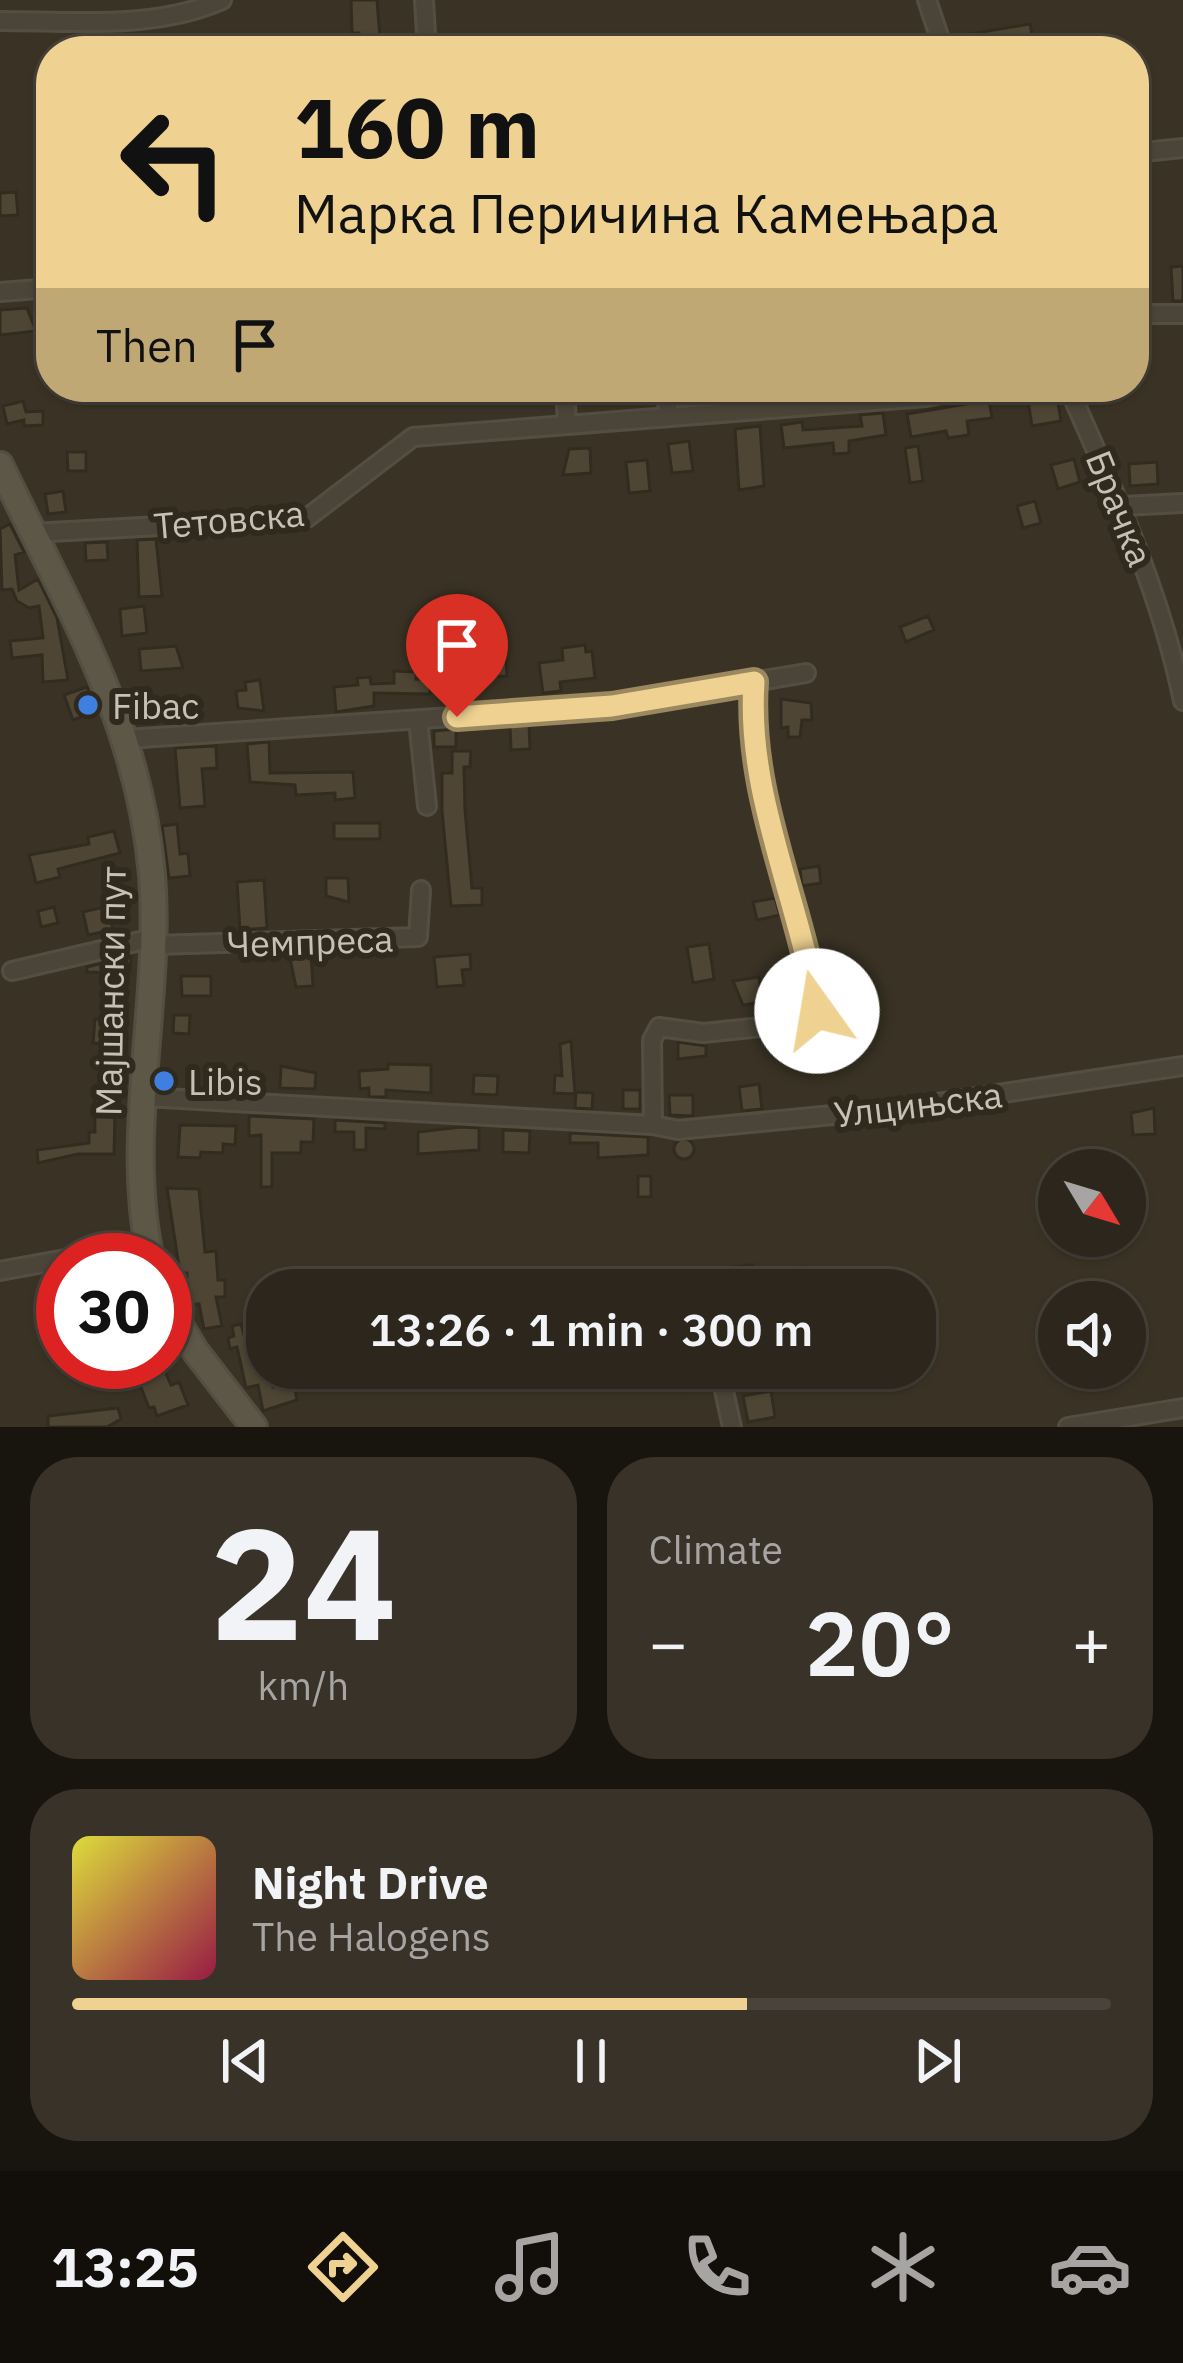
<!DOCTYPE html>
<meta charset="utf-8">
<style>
body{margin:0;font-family:"IBM Plex Sans",sans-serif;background:#383229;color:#f1f3f6;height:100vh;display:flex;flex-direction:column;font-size:45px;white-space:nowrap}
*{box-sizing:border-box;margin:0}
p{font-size:39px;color:#a6a5a3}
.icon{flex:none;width:66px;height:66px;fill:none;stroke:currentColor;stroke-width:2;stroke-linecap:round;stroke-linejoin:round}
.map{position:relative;height:1427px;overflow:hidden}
.details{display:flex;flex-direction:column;gap:30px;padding:30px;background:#18150f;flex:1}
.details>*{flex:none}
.hud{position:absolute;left:36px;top:36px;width:1113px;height:366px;border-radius:48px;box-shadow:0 3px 9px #0004,0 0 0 3px #48433b;background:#efd291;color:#111;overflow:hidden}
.needle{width:78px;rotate:128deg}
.controls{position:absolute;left:1038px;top:1149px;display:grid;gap:24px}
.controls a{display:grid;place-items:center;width:108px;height:108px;border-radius:50%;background:#2c261c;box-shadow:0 3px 9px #0004,0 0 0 3px #48433b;font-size:60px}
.speed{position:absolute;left:36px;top:1233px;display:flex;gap:24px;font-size:60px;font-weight:700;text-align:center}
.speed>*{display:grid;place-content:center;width:156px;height:156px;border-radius:50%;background:#2c261c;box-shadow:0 3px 9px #0004,0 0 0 3px #48433b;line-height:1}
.speed .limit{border:18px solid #d22;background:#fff;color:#111}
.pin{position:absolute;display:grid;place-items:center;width:102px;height:102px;color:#fff;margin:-123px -51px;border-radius:50% 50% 50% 0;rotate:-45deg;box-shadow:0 0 12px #0007}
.pin .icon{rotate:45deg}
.me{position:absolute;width:132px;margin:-66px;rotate:347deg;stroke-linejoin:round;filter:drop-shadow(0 0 9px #0008)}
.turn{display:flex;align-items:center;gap:42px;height:252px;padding:0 60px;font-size:54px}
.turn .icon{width:156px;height:156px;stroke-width:2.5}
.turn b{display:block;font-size:84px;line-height:102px}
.then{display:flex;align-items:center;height:114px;padding:0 60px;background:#0003;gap:24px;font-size:45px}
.big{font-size:90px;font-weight:600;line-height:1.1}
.details .widget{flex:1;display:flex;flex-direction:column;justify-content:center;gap:18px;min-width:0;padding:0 42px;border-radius:48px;background:#383229}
.details .dial{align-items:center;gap:0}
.dial b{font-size:156px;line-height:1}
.song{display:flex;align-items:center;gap:36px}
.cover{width:144px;height:144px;border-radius:18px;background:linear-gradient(135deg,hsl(60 70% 55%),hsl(340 70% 35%))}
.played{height:12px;border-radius:6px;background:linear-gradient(90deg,#efd291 65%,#48433b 65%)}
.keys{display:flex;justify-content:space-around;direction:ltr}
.heat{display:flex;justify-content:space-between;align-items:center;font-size:66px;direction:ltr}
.details .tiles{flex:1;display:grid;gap:30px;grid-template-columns:1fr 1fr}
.widget:last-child{grid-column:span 2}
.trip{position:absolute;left:246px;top:1269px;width:690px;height:120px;border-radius:48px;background:#2c261c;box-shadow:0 3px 9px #0004,0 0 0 3px #48433b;font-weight:600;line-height:120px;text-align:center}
.dock{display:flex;height:192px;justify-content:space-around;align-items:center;background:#120f0b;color:#a6a5a3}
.dock .icon{width:84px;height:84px}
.dock .active{color:#efd291}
.dock b{font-size:54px;color:#f1f3f6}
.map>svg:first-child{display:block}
.building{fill:#4e4534;stroke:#322c20;stroke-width:3}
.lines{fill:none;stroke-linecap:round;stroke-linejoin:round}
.street-casing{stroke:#544e42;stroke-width:22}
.secondary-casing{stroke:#544e42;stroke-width:30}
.street{stroke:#4b4539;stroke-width:16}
.secondary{stroke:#5d5747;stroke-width:24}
.route-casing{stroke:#9b885e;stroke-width:30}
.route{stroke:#efd291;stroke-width:21}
.shop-dot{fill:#3f7fe0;stroke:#302a1e;stroke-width:4.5}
.labels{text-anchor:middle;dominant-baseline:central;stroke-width:12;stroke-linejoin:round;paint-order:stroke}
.street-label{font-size:36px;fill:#c6c1b4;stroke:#302a1e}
.poi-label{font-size:36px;fill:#c6c1b4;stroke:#302a1e;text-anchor:start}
</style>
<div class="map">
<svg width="1183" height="1427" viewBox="0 0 1183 1427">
<rect width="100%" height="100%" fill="#3a3325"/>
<path class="building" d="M351 0H377L381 51H359V33H352Z
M1030 24 1035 51H965L964 35Z
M16 192 18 215 0 216V193Z
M1183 266V301H1173L1171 267Z
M27 308 36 331 0 335V310Z
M1057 396 1061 421 1032 426 1028 401Z
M989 400 992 418 967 421 969 435 948 438 946 431 911 437 907 414Z
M23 401 26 412 43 411V425L24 426V420L7 424 3 406Z
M883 413 886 435 849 441V453L834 454 833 443 784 448 781 425 802 422 803 430 862 426 860 415Z
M760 426 764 486 739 490 735 429Z
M689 441 693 471 672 473 668 444Z
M918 446 923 481 910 483 905 448Z
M590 448 591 473 563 475 569 449Z
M67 452H86V471H68Z
M1074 459 1080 482 1058 489 1051 465Z
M647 460 650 491 629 493 626 462Z
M1157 462 1158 484 1130 486 1129 464Z
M63 491 66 512 48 514 45 494Z
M1035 501 1041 523 1023 528 1017 506Z
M10 524 24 552 15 555 19 590 38 579 57 618 68 680 43 682 42 655 12 658 10 641 43 638 39 606 29 608 17 601 12 589 2 590 0 529Z
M156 539 162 596 139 597 137 540Z
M107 542 108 560 86 561 85 543Z
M144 606 147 633 122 636 120 609Z
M928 616 934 630 906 642 900 627Z
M505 644 507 676 485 677 483 646Z
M585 645 586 652 592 651 595 678 560 682 561 691 543 693 539 663 563 660 562 648Z
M176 646 183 668 141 671 139 649Z
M394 671 416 672V679L430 680V694L374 693V706L336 712 334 687 358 685 357 678 370 677 371 684 394 683Z
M260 680 264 711 238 708 236 691 246 690 245 682Z
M87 687 97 711 73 720 64 695Z
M195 699 196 715 175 717 174 700Z
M781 699 811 703 812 720H802L800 737H788V727L781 728Z
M529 724 530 749 511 750 510 726Z
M456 729V747H434V731Z
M269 742 270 773 353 772 355 798 335 800V793L296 795 295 785 250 782 247 744Z
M216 746 217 768 202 769 205 806 180 808 175 748Z
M452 751H471L470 767H464L465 810 472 888H482V905L451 906 442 811V773H452Z
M334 823H380V839H334Z
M177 824 180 854 188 853 190 876 169 878 162 826Z
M114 831 120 853 58 869 60 877 36 883 29 855 89 844 88 837Z
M819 866 821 883 802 886 800 869Z
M326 878H348L349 902 326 896Z
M264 880 267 928 240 930 237 882Z
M775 898 780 915 757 920 753 902Z
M108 906 113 930 88 935 83 912Z
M54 907 58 923 41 927 38 911Z
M709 944 714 979 693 983 687 947Z
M311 953 313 986 296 987 289 954Z
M470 954 471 969 462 970 464 985 437 987 434 957Z
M131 956 130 973 87 972V967Z
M181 976H211V996H182Z
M759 977 762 1002 743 1005 733 981Z
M174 1015H190L189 1034 173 1033Z
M95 1019 121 1021 119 1045 93 1043Z
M571 1041 575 1094 554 1093 555 1075 562 1076 560 1044Z
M678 1042 706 1046V1056L678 1059Z
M388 1064 431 1065V1093L386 1090V1097H369V1088L360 1089 359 1071 388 1069Z
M281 1066 316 1073 315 1089 280 1088Z
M116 1068 114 1154H78L38 1163 37 1150 89 1143V1132H95L94 1086H103L102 1069Z
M474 1075 498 1076 497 1095 473 1094Z
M759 1084 762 1109 742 1111 739 1087Z
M623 1090H640V1109H623Z
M576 1092 593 1093 592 1109 575 1108Z
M669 1095H693V1116L670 1115Z
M1154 1108 1155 1134 1133 1135 1131 1113Z
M249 1116 314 1119 313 1142H301V1153H272V1187H261V1135L249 1136Z
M335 1120 385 1123V1129L366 1128V1150H354V1132H335Z
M180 1125 236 1126 235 1145 223 1144V1153L201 1152 200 1158 178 1157Z
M461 1127 479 1128V1150L418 1154V1132Z
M503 1130 530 1131 529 1153 503 1152Z
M570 1133 648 1137V1155L598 1158V1143H570Z
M674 1149a10 10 0 1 1 20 0a10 10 0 1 1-20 0Z
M638 1176H651V1197H638Z
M167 1188 199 1189 205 1252 216 1251 218 1280H225V1297H216L222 1326 204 1329 199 1304H187V1273H180Z
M752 1265 755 1290H734L732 1267Z
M803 1267 805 1290H785L782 1269Z
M241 1324 251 1360 266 1357 273 1387 294 1383 297 1400 263 1411 258 1385 246 1388 237 1347 230 1349 228 1338 234 1336 232 1326Z
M161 1362 171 1385 179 1382 188 1405 157 1416 154 1407 149 1408 135 1372Z
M678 1368H703L706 1386 681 1391Z
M771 1391 775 1417 748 1422 743 1396Z
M118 1408 121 1419 107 1427H48V1416Z"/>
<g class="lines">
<defs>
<path id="street" d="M424 0 427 51
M927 0 944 51
M0 21C72 21 155 30 222 0
M1134 153 1183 148
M0 292 51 288
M1134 314H1183
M565 387 567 424
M664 387 669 415
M1068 387C1114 490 1160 590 1183 701
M1123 506 1183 503
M32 533 307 518 413 437 926 397 973 387
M418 720 427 806
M127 739 612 706 806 673
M154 945 418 937 421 890
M12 971 153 938
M145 1097 653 1125 652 1040 659 1027 703 1033 810 1022 815 1001 762 795 751 727 754 682
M653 1125 678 1130 905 1108 1183 1066
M0 1271 148 1244
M700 1278 702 1290
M719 1368 732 1427
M1068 1427 1183 1408"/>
<path id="secondary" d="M0 465C65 602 139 721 152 875 162 1002 123 1135 151 1260
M165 1301 196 1352 254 1427"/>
</defs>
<use href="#street" class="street-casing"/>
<use href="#secondary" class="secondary-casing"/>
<use href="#street" class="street"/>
<use href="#secondary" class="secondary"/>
</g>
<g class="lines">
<defs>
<path id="route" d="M457 717 612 706 754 682C746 796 800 900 817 1011"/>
</defs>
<use href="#route" class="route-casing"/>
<use href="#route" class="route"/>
</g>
<g class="shop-dot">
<circle cx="88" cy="705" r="12"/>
<circle cx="164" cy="1081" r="12"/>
</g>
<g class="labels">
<g class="street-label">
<text transform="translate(1120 508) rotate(68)">Брачка</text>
<text transform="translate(229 519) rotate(-5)">Тетовска</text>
<text transform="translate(310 941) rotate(-2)">Чемпреса</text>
<text transform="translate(110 991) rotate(-89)">Мајшански пут</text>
<text transform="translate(918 1104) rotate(-7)">Улцињска</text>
</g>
<g class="poi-label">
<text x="112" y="705">Fibac</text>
<text x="188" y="1081">Libis</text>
</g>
</g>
</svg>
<div class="controls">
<a><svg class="needle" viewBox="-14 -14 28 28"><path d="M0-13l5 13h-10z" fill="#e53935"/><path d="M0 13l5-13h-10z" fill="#a6a5a3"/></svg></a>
<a><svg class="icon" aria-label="sound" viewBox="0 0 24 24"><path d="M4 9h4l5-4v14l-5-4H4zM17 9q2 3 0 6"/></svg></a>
</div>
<div class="speed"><div class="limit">30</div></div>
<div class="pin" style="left:457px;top:717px;background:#d93025"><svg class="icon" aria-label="arrive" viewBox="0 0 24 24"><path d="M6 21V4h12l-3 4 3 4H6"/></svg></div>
<svg class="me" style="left:817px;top:1011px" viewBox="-20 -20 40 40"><circle r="19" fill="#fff"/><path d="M0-13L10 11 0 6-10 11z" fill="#efd291"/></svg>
<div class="trip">13:26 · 1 min · 300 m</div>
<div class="hud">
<div class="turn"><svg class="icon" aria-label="left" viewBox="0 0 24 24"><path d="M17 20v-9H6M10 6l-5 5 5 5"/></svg><div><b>160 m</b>Марка Перичина Камењара</div></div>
<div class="then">Then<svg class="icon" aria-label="arrive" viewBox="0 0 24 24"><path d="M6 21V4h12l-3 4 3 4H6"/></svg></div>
</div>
</div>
<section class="details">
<div class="tiles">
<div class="widget dial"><b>24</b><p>km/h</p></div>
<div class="widget"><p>Climate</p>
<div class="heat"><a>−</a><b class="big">20°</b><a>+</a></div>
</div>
<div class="widget">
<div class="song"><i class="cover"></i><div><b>Night Drive</b><p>The Halogens</p></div></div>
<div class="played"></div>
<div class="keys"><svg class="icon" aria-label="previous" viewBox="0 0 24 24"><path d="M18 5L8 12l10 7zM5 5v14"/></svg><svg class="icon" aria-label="pause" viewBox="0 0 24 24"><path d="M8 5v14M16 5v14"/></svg><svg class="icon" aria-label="next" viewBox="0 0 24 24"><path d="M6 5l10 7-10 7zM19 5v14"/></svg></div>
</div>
</div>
</section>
<nav class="dock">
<b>13:25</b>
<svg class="icon active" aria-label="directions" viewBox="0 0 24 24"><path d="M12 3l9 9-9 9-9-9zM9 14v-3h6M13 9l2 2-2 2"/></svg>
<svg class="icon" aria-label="music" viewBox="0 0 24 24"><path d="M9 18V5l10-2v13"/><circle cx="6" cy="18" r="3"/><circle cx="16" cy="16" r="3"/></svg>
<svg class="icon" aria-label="phone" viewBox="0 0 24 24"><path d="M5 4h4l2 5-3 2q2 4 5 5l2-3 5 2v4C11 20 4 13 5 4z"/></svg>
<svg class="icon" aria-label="climate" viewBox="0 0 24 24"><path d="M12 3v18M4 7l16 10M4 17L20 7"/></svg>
<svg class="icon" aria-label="car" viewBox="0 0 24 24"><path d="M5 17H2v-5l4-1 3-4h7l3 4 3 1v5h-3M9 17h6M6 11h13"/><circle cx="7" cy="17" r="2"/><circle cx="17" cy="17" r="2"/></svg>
</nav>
